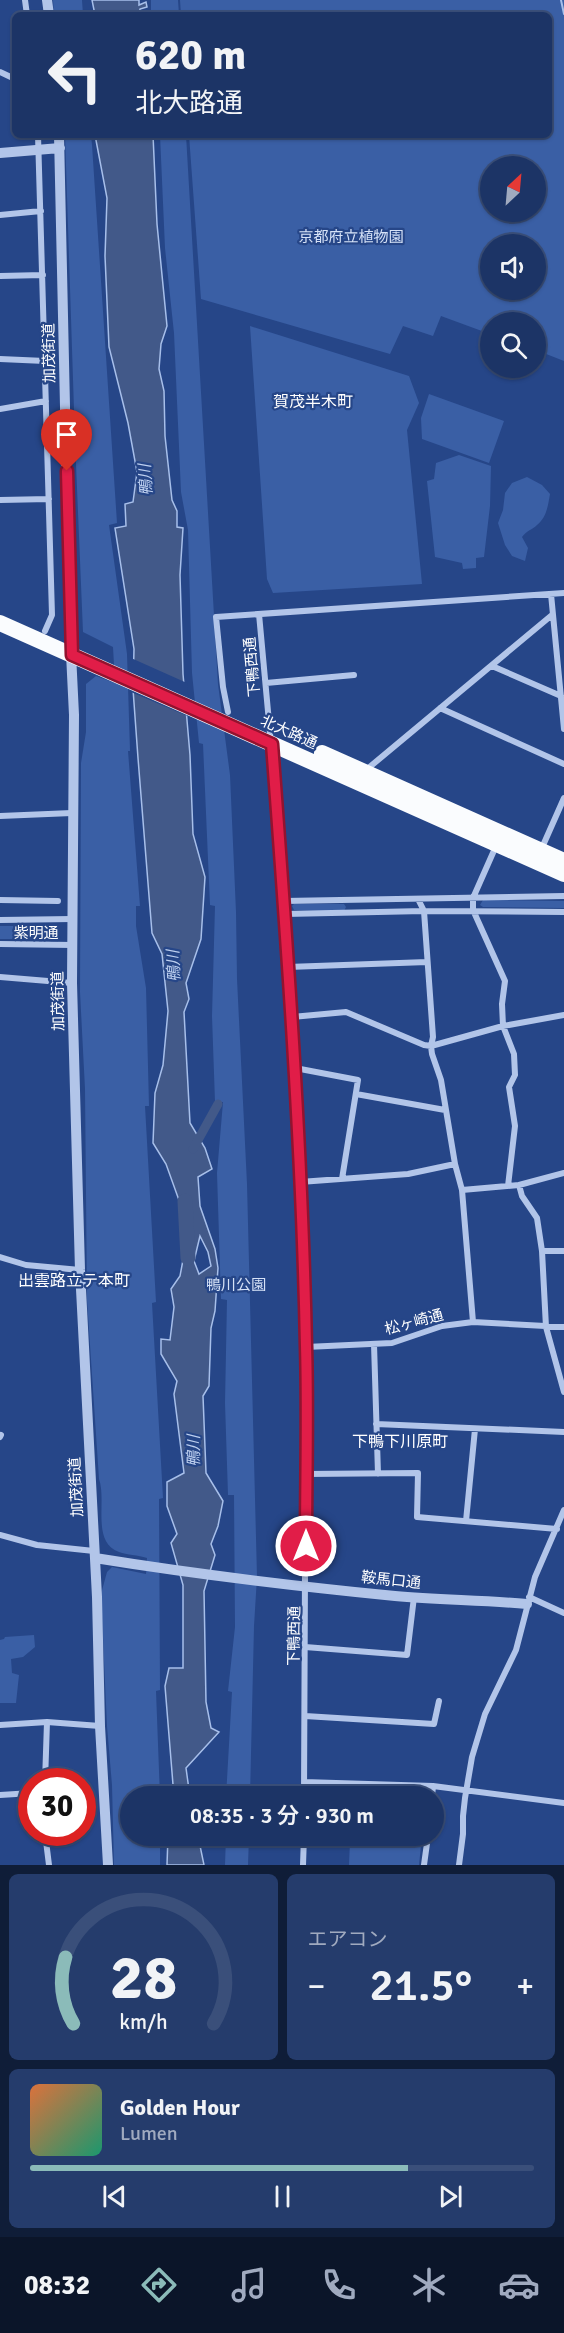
<!DOCTYPE html>
<html lang="ja">
<meta charset="utf-8">
<style>
body{margin:0;font-family:Signika,"Noto Sans JP",sans-serif;background:#253c6c;color:#f1f3f6;height:100vh;display:flex;flex-direction:column;font-size:22px;white-space:nowrap}
*{box-sizing:border-box;margin:0}
p{font-size:20px;color:#a0aabf}
.icon{flex:none;width:33px;height:33px;fill:none;stroke:currentColor;stroke-width:2;stroke-linecap:round;stroke-linejoin:round}
.map{position:relative;height:1865px;overflow:hidden}
.details{display:flex;flex-direction:column;gap:9px;padding:9px;background:#0f1d38;flex:1}
.details>*{flex:none}
.guide{position:absolute;left:12px;top:12px;width:540px;height:126px;border-radius:9px;box-shadow:0 2px 4px #0004,0 0 0 2px #3a4f7a;background:#1c3466;color:#f1f3f6;overflow:hidden}
.needle{width:39px;rotate:26deg}
.fabs{position:absolute;left:480px;top:156px;display:grid;gap:12px}
.fabs a{display:grid;place-items:center;width:66px;height:66px;border-radius:50%;background:#1c3466;box-shadow:0 2px 4px #0004,0 0 0 2px #3a4f7a;font-size:30px}
.speed{position:absolute;left:18px;top:1768px;display:flex;gap:12px;font-size:30px;font-weight:700;text-align:center}
.speed>*{display:grid;place-content:center;width:78px;height:78px;border-radius:50%;background:#1c3466;box-shadow:0 2px 4px #0004,0 0 0 2px #3a4f7a;line-height:1}
.speed .limit{border:9px solid #d22;background:#fff;color:#111}
.pin{position:absolute;display:grid;place-items:center;width:51px;height:51px;color:#fff;margin:-62px -26px;border-radius:50% 50% 50% 0;rotate:-45deg;box-shadow:0 0 6px #0007}
.pin .icon{rotate:45deg}
.me{position:absolute;width:66px;margin:-33px;rotate:0deg;stroke-linejoin:round;filter:drop-shadow(0 0 4px #0008)}
.turn{display:flex;align-items:center;gap:21px;height:126px;padding:0 24px;font-size:27px}
.turn .icon{width:78px;height:78px;stroke-width:2.5}
.turn b{display:block;font-size:42px;line-height:51px}
.big{font-size:45px;font-weight:600;line-height:1.1}
.details .widget{flex:1;display:flex;flex-direction:column;justify-content:center;gap:9px;min-width:0;padding:0 21px;border-radius:9px;background:#253c6c}
.details .dial{align-items:center;gap:0}
.dial svg{height:156px;overflow:visible;fill:none;stroke:#3a4f7a;stroke-width:7;stroke-linecap:round;text-anchor:middle}
.dial text{fill:#f1f3f6;stroke:none}
.song{display:flex;align-items:center;gap:18px}
.cover{width:72px;height:72px;border-radius:9px;background:linear-gradient(135deg,hsl(20 70% 55%),hsl(160 70% 35%))}
.played{height:6px;border-radius:3px;background:linear-gradient(90deg,#8bbbb9 75%,#3a4f7a 75%)}
.keys{display:flex;justify-content:space-around;direction:ltr}
.heat{display:flex;justify-content:space-between;align-items:center;font-size:33px;direction:ltr}
.details .tiles{flex:1;display:grid;gap:9px;grid-template-columns:1fr 1fr}
.widget:last-child{grid-column:span 2}
.trip{position:absolute;left:120px;top:1786px;width:324px;height:60px;border-radius:30px;background:#1c3466;box-shadow:0 2px 4px #0004,0 0 0 2px #3a4f7a;font-weight:600;line-height:60px;text-align:center}
.tab-bar{display:flex;height:96px;justify-content:space-around;align-items:center;background:#0b1529;color:#a0aabf}
.tab-bar .icon{width:42px;height:42px}
.tab-bar .on{color:#8bbbb9}
.tab-bar b{font-size:27px;color:#f1f3f6}
.map>svg:first-child{display:block}
.green{fill:#3a5fa5;fill-rule:evenodd}
.water{fill:#425989;stroke:#a7bfea;stroke-width:1.5;fill-rule:evenodd}
.pier{fill:#264688}
.lines{fill:none;stroke-linecap:round;stroke-linejoin:round}
.stream{stroke:#a7bfea;stroke-width:2}
.canal{stroke:#425989;stroke-width:9}
.river{stroke:#425989;stroke-width:15}
.minor{stroke:#b2c5e9;stroke-width:6}
.tertiary{stroke:#b2c5e9;stroke-width:10}
.trunk{stroke:#fafcfe;stroke-width:16}
.route-casing{stroke:#92132f;stroke-width:15}
.route{stroke:#e11d48;stroke-width:10}
.labels{text-anchor:middle;dominant-baseline:central;stroke-width:4.5;stroke-linejoin:round;paint-order:stroke}
.park-label{font-size:15px;fill:#d6e2f7;stroke:#264688}
.street-label{font-size:15px;fill:#fff;stroke:#264688}
.neighbourhood-label{font-size:16px;fill:#fff;stroke:#264688}
.water-label{font-size:16px;font-style:italic;fill:#bed0f0;stroke:#264688}
</style>
<div class="map">
<svg width="564" height="1865" viewBox="0 0 564 1865">
<rect width="100%" height="100%" fill="#264688"/>
<path class="green" d="M53 0H82L83 15H54Z
M151 0H178L179 15H151Z
M180 0H564V361L536 350V322H490V334L441 316 433 336 403 326 390 354 201 299 189 135H549V15H181ZM490 166H536V212H490ZM490 244H536V290H490Z
M65 135H91L92 145 117 523 109 525 127 654 130 751H128L140 906H136V926L146 988 149 1106H145L156 1302 152 1303 163 1498 159 1499 160 1690 156 1691 160 1797H130V1836H160V1865H114L112 1785 107 1726 101 1594 107 1572 112 1567 146 1574 147 1558C138 1555 127 1555 119 1552 91 1542 107 1501 99 1479L87 1300 85 1089 80 992 81 763 86 732V684L96 676 115 683 113 647 83 632 75 440Z
M160 135H186L218 684 230 775 236 912 237 979 247 1184 257 1577 254 1626 250 1797H226L232 1692 228 1691 235 1627 234 1495H228L225 1403 227 1300 221 1299 217 1173 223 1102H215L212 1016 215 906 210 905 203 744 199 743 192 673 188 530 181 492 174 333 165 248Z
M250 326 409 376 419 403 407 430 422 584 273 593 267 579Z
M429 394 504 421 489 463 422 439 421 418Z
M459 455 491 466 490 506 484 557 476 558V568L463 569 462 563 435 557 427 481 434 479 436 463Z
M527 477 542 485 550 494C548 505 547 517 537 525 532 530 527 530 522 537L528 548 525 561 512 556 505 545 498 523 503 510 505 493 512 483Z
M483 900 564 901V908L483 907 480 905Z
M294 904H344L346 907 344 911 294 910 292 906Z
M0 926H51V939H0Z
M34 1635 35 1647 23 1657 11 1659 12 1673 19 1675 16 1703H0V1640L4 1639 5 1637Z
M226 1836H249L248 1865H225Z
M343 1836H422L419 1865H349L350 1841H343Z"/>
<path class="water" d="M92 0H139V5L146 2 147 7 140 9 139 15H95Z
M95 135H153L157 224 167 326 161 344 159 369 164 391 165 436 172 500 177 511V527L183 528 180 575 183 674 190 755 193 834 205 877 201 939 186 983 189 999 184 1012 190 1123 205 1148 212 1169 198 1177 200 1206 215 1249 218 1268 215 1311 211 1328 209 1386 203 1396 206 1473 223 1501 218 1526 211 1544 215 1555 204 1591 206 1702 211 1728 219 1732 186 1768 190 1797H174L165 1686 169 1668H183V1585L171 1543 177 1534 167 1506V1482L184 1473 174 1394 177 1381 161 1354V1339L170 1340 174 1307 171 1289 180 1276 189 1228 166 1164 153 1143 155 1093 163 1065 168 1011 162 954 152 933 138 758 133 689 134 649 115 528 126 526 125 504 133 502 137 472 128 423 109 347 105 256 107 198ZM200 1236 208 1252 211 1266 199 1274 194 1261Z
M168 1836H198L204 1865H167Z"/>
<path class="pier" d="M131 658 187 683 190 717 131 692Z"/>
<g class="lines">
<path class="stream" d="M561 0 564 14"/>
<path class="canal" d="M193 1149 218 1104"/>
<path class="river" d="M185 1201 188 1258"/>
<path class="minor" d="M25 0 27 15
M0 72 15 79
M38 135 52 615 45 631
M0 215 41 211
M0 276 43 275
M0 359 45 361
M0 409 46 401
M0 500 49 499
M551 594 564 729
M259 614 280 841 300 1182 306 1347 304 1797
M492 666 561 696
M266 683 354 675
M440 708 564 764
M228 712 223 687 216 617 564 593
M366 770 552 615
M0 816 72 813
M496 846 473 898V910L505 981 502 1004 503 1026 514 1054 515 1075 509 1087 515 1126 508 1186
M541 850 564 798
M0 900 58 901
M284 901 564 896
M285 914 424 911 564 912
M0 920 72 919
M0 944 73 945
M288 967 427 962
M0 977 72 983
M292 1017 346 1012 424 1045 431 1046 433 1037 424 911 418 899
M295 1068 358 1080 342 1179
M356 1094 445 1110
M300 1182 408 1174 455 1164
M519 1185 522 1196 537 1218 542 1251 546 1327 564 1392
M462 1190 519 1185 564 1173
M542 1251H564
M0 1257 26 1265 80 1270
M473 1322 462 1190 455 1164 441 1080 432 1054 431 1046 503 1026 564 1015
M374 1344 378 1474
M306 1347 392 1343 442 1326 473 1322 564 1327
M376 1424 564 1432
M0 1437 1 1435
M306 1474 418 1473 417 1517 557 1529
M466 1521 475 1429
M0 1535 37 1545 94 1551
M529 1597 564 1613
M305 1647 407 1655 414 1597
M305 1716 434 1724 439 1701
M0 1725 47 1722 100 1726
M45 1782 47 1722
M304 1782 433 1786 564 1803
M0 1795 32 1793
M432 1797 433 1786
M45 1833 49 1865
M303 1865 304 1836
M424 1865 428 1836
M459 1865 463 1834V1816L465 1798 472 1757 485 1714 516 1650 535 1577 564 1510"/>
<path class="tertiary" d="M47 0 49 15
M59 135 70 633 74 715 72 983 80 1270 97 1597 100 1726 108 1865
M0 153 60 148
M95 1558C194 1574 294 1586 395 1596 439 1600 483 1600 527 1604"/>
<path class="trunk" d="M0 623 564 874
M322 753 564 861"/>
</g>
<g class="lines">
<defs>
<path id="route" d="M67 471 72 655 272 744C287 944 302 1145 306 1346 308 1412 306 1479 306 1546"/>
</defs>
<use href="#route" class="route-casing"/>
<use href="#route" class="route"/>
</g>
<g class="labels">
<g class="park-label">
<text x="351" y="237">京都府立植物園</text>
<text x="236" y="1285">鴨川公園</text>
</g>
<g class="street-label">
<text transform="translate(49 353) rotate(-91)">加茂街道</text>
<text transform="translate(252 667) rotate(-95)">下鴨西通</text>
<text transform="translate(289 732) rotate(24)">北大路通</text>
<text x="36" y="933">紫明通</text>
<text transform="translate(58 1001) rotate(-91)">加茂街道</text>
<text transform="translate(414 1322) rotate(-15)">松ヶ崎通</text>
<text transform="translate(76 1487) rotate(-93)">加茂街道</text>
<text transform="translate(391 1580) rotate(6)">鞍馬口通</text>
<text transform="translate(294 1636) rotate(-89)">下鴨西通</text>
</g>
<g class="neighbourhood-label">
<text x="313" y="402">賀茂半木町</text>
<text x="74" y="1281">出雲路立テ本町</text>
<text x="400" y="1442">下鴨下川原町</text>
</g>
<g class="water-label">
<text transform="translate(146 480) rotate(-94)">鴨川</text>
<text transform="translate(174 966) rotate(-93)">鴨川</text>
<text transform="translate(194 1451) rotate(-90)">鴨川</text>
</g>
</g>
</svg>
<div class="fabs">
<a><svg class="needle" viewBox="-14 -14 28 28"><path d="M0-13l5 13h-10z" fill="#e53935"/><path d="M0 13l5-13h-10z" fill="#a0aabf"/></svg></a>
<a><svg class="icon" aria-label="sound" viewBox="0 0 24 24"><path d="M4 9h4l5-4v14l-5-4H4zM17 9q2 3 0 6"/></svg></a>
<a><svg class="icon" aria-label="search" viewBox="0 0 24 24"><circle cx="10" cy="10" r="6"/><path d="M15 15l6 6"/></svg></a>
</div>
<div class="speed"><div class="limit">30</div></div>
<div class="pin" style="left:67px;top:471px;background:#d93025"><svg class="icon" aria-label="arrive" viewBox="0 0 24 24"><path d="M6 21V4h12l-3 4 3 4H6"/></svg></div>
<svg class="me" style="left:306px;top:1546px" viewBox="-20 -20 40 40"><circle r="17" fill="#e11d48" stroke="#fff" stroke-width="3"/><path d="M0-11L8 9 0 5-8 9z" fill="#fff"/></svg>
<div class="trip">08:35 · 3 分 · 930 m</div>
<div class="guide">
<div class="turn"><svg class="icon" aria-label="left" viewBox="0 0 24 24"><path d="M17 20v-9H6M10 6l-5 5 5 5"/></svg><div><b>620 m</b>北大路通</div></div>
</div>
</div>
<section class="details">
<div class="tiles">
<div class="widget dial"><svg viewBox="0 0 100 80">
<path d="M14 69A42 42 0 1 1 86 69"/>
<path d="M14 69A42 42 0 0 1 10 35" stroke="#8bbbb9"/>
<text x="50" y="56" font-size="32" font-weight="700">28</text>
<text x="50" y="72" font-size="11">km/h</text>
</svg></div>
<div class="widget"><p>エアコン</p>
<div class="heat"><a>−</a><b class="big">21.5°</b><a>+</a></div>
</div>
<div class="widget">
<div class="song"><i class="cover"></i><div><b>Golden Hour</b><p>Lumen</p></div></div>
<div class="played"></div>
<div class="keys"><svg class="icon" aria-label="previous" viewBox="0 0 24 24"><path d="M18 5L8 12l10 7zM5 5v14"/></svg><svg class="icon" aria-label="pause" viewBox="0 0 24 24"><path d="M8 5v14M16 5v14"/></svg><svg class="icon" aria-label="next" viewBox="0 0 24 24"><path d="M6 5l10 7-10 7zM19 5v14"/></svg></div>
</div>
</div>
</section>
<nav class="tab-bar">
<b>08:32</b>
<svg class="icon on" aria-label="directions" viewBox="0 0 24 24"><path d="M12 3l9 9-9 9-9-9zM9 14v-3h6M13 9l2 2-2 2"/></svg>
<svg class="icon" aria-label="music" viewBox="0 0 24 24"><path d="M9 18V5l10-2v13"/><circle cx="6" cy="18" r="3"/><circle cx="16" cy="16" r="3"/></svg>
<svg class="icon" aria-label="phone" viewBox="0 0 24 24"><path d="M5 4h4l2 5-3 2q2 4 5 5l2-3 5 2v4C11 20 4 13 5 4z"/></svg>
<svg class="icon" aria-label="climate" viewBox="0 0 24 24"><path d="M12 3v18M4 7l16 10M4 17L20 7"/></svg>
<svg class="icon" aria-label="car" viewBox="0 0 24 24"><path d="M5 17H2v-5l4-1 3-4h7l3 4 3 1v5h-3M9 17h6M6 11h13"/><circle cx="7" cy="17" r="2"/><circle cx="17" cy="17" r="2"/></svg>
</nav>
